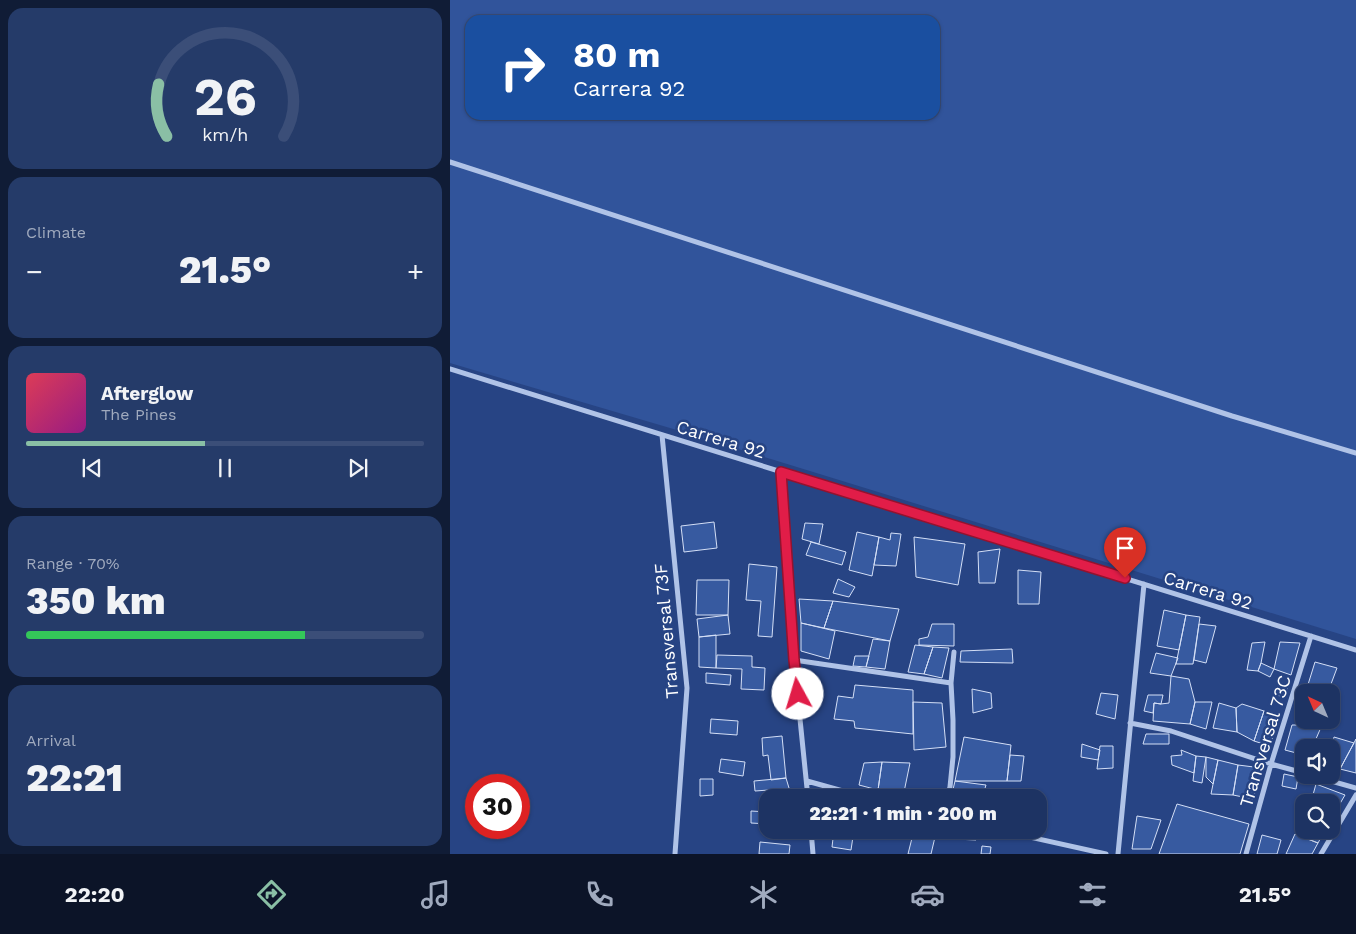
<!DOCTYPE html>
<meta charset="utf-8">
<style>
body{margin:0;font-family:"Work Sans",sans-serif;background:#253b69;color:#f1f3f6;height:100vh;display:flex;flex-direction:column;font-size:19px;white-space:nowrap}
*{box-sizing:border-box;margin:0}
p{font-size:16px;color:#a0aabe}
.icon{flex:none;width:28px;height:28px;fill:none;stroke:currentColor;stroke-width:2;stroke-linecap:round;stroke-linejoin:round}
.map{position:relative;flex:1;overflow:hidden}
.side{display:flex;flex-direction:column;gap:8px;padding:8px;background:#101c36;width:450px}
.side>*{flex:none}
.top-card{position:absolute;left:15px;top:15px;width:475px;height:105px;border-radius:15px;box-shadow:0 1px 4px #0004,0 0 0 1px #3b4e78;background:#1a4fa0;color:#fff;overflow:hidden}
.needle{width:32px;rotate:316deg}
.tools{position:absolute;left:845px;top:684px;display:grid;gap:10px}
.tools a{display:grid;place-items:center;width:45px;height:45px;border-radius:10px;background:#1d3363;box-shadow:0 1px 4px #0004,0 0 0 1px #3b4e78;font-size:25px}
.speed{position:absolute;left:15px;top:774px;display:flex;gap:10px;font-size:25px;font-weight:700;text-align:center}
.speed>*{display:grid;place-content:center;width:65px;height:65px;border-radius:50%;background:#1d3363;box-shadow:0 1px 4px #0004,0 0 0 1px #3b4e78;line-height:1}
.speed .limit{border:8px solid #d22;background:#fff;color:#111}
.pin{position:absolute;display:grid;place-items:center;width:42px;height:42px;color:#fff;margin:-51px -21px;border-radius:50% 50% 50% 0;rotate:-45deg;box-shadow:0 0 5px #0007}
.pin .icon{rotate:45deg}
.me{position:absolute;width:55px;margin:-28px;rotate:354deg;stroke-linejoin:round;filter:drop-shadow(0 0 4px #0008)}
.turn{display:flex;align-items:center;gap:18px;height:105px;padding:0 25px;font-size:22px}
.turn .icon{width:65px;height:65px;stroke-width:2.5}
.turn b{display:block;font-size:35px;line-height:42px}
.big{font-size:38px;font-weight:800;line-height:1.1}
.side .widget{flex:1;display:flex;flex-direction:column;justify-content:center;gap:8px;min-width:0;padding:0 18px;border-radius:15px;background:#253b69}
.side .dial{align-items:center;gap:0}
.dial svg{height:130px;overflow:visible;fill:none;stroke:#3b4e78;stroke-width:7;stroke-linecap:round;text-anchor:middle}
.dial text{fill:#f1f3f6;stroke:none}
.song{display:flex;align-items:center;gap:15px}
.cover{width:60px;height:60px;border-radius:8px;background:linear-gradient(135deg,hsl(350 70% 55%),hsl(310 70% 35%))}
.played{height:5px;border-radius:2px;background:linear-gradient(90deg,#8abfa5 45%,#3b4e78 45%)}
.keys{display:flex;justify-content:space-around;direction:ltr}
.heat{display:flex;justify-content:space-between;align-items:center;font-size:28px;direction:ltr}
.charge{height:8px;border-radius:4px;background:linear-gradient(90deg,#34c759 70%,#3b4e78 0)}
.trip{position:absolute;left:309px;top:789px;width:288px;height:50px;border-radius:15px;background:#1d3363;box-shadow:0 1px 4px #0004,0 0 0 1px #3b4e78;font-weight:800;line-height:50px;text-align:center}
.tab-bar{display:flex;height:80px;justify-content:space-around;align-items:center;background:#0c1428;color:#a0aabe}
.tab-bar .icon{width:35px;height:35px}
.tab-bar .selected{color:#8abfa5}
.tab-bar b{font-size:22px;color:#f1f3f6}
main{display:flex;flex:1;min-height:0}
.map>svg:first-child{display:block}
.green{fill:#31549b;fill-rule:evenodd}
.building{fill:#375aa0;stroke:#d4dff6}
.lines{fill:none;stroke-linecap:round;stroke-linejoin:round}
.minor{stroke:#b0c3e7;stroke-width:5}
.route-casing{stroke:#92132f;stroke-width:12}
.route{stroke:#e11d48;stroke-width:9}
.labels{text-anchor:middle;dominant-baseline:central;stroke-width:5;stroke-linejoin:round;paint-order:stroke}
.street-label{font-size:18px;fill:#fff;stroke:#274484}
</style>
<main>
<section class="side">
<div class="widget dial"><svg viewBox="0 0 100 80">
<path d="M14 69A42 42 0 1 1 86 69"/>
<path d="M14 69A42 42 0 0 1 9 37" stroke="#8abfa5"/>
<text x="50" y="56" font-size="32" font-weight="700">26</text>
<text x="50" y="72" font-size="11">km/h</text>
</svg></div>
<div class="widget"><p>Climate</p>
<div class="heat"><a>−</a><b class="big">21.5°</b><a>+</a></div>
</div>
<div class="widget">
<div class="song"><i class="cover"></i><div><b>Afterglow</b><p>The Pines</p></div></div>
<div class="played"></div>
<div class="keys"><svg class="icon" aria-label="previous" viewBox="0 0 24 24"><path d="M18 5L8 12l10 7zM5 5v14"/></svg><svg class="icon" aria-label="pause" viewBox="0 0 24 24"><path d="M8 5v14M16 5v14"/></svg><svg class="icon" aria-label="next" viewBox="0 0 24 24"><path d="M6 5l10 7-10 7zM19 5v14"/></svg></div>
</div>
<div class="widget"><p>Range · 70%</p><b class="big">350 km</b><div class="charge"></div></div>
<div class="widget"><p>Arrival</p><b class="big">22:21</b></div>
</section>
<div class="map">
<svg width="906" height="854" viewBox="0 0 906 854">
<rect width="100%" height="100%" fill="#274484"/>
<path class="green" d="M0 0H906V639L220 428 0 363ZM20 20H485V115H20Z"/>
<path class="building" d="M264 522 267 548 234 552 231 526Z
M355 523 373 524 369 544 352 539Z
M407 532 429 537 422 576 399 570Z
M441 533 451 534 446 566 424 565 429 537 440 540Z
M464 537 515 544 508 585 466 577Z
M361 542 396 552 392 565 356 555Z
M550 549 545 583H529L528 552Z
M299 564 327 567 322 637 308 636 311 601 296 600Z
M568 570 591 572 589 604H568Z
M388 579 405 587 399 597 383 593Z
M247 580H279L278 615H246Z
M349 599 383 601 374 628 351 623Z
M383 601 449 609 440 641 374 628Z
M714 610 736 615 729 650 707 646Z
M278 615 280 634 249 637 247 619Z
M736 615 750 617 743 664H726Z
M351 623 385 631 379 659 351 651Z
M482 624H504V646L469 645V639L478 637Z
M749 624 766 626 756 663 744 660Z
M266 635V668L249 667V637Z
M423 639 440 641 435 669 416 667Z
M815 642 811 663 808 671 797 670 802 643Z
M830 642 850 643 841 675 824 669Z
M465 645 483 647 474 674 458 672Z
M483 647 499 648 492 678 474 674Z
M562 649 563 663 510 662 511 651Z
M706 653 728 658 721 676 700 673Z
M267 655 302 656V667L315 668 314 690 291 689 292 669 266 668Z
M405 656H419L416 667 403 666Z
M865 662 887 668 878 692 856 691Z
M811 663 824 669 820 677 808 671Z
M256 673 281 675 280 685 256 683Z
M721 676 739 679 745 702 740 724 703 721 704 703 711 704 719 703Z
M830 682 838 686 835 697 826 695Z
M405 685 463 690V734L405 728 404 721 384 719 388 696 403 698Z
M522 689 541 693 542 708 523 713Z
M651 693 668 695 665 719 646 714Z
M698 695H713L711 704 704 703 703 713 694 711Z
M463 702 492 703 496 747 464 750Z
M745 702H762L756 729 740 724Z
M769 703 786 708 787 732 763 728Z
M792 704 814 711 804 741 787 732 786 708Z
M814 711 829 716 820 746 804 741Z
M261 719 288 721 287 735 260 733Z
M842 725H872L862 748H854V755L835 750Z
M696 734H719V744H693Z
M332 736 336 778 321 780 318 755 313 756 312 738Z
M514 737 561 745 557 781H505Z
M884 737 904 743 890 769 881 768V748Z
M906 739V773L890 769Z
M632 744 650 750 648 760 631 757Z
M650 746H663V768L647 769Z
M731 750 746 756 744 773 722 765 721 756 732 755Z
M560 755 574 756 571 781H557Z
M746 756 756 757 752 783 743 781Z
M756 757 768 760 763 784 756 777Z
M271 759 295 762 293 776 269 772Z
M768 760 788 765 783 795 761 794Z
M432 762 428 790 409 785 414 763Z
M432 762 460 763 454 792 428 790Z
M788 765 812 768 803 799 783 795Z
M834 774 848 777 846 789 832 786Z
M336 778 342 798H333V789L305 791 304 781Z
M250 779H263V795L250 796Z
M505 781 536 785 532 798H501Z
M866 784 895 795 881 819V802H861Z
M311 801H318V812L311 811Z
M727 804 799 824 790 854H709Z
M301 811 318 812V824L301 823Z
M687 816 711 820 701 849H682Z
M854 825V830H875L868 843 850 836Z
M326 830H341V838H326Z
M384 830H404L401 850 382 847Z
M439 830H464L462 838 438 833Z
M464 830H471L485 837 481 854H458Z
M486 830H506L505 839 485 837Z
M506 830 527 835 526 840 505 839Z
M845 834 868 843 862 854H836Z
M812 835 831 840 827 854H807Z
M310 842 340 845 339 854H309Z
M532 846 541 847 540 854H531Z"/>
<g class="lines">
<path class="minor" d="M0 162 782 416 906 453
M0 369 906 650
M212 435 237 688 225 854
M331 471 344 660 358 798
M344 660 501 683
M680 723 721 731 821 764 854 773
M860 775 906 788
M357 781 418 798
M497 798 500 787 503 757V720L501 683 504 652
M361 830 363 854
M548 830 656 854
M668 854 694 584
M796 854 821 764 861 636
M871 854 906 795"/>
</g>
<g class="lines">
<defs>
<path id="route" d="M348 694 344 660 331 472 675 578"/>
</defs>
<use href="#route" class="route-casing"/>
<use href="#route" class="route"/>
</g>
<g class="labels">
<g class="street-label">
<text transform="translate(271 439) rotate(17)">Carrera 92</text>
<text transform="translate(758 590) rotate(17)">Carrera 92</text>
<text transform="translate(216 631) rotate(-95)">Transversal 73F</text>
<text transform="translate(815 741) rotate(-73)">Transversal 73C</text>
</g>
</g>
</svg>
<div class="tools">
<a><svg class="needle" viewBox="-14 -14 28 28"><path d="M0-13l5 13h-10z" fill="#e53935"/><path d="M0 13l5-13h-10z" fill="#a0aabe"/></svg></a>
<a><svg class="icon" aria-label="sound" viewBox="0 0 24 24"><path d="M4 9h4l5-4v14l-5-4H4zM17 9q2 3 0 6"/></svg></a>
<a><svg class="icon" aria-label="search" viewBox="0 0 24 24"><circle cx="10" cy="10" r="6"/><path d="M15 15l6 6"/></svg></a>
</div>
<div class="speed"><div class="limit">30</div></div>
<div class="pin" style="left:675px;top:578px;background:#d93025"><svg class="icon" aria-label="arrive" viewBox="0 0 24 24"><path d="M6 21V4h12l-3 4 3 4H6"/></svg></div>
<svg class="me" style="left:348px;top:694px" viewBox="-20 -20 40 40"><circle r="19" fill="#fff"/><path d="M0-13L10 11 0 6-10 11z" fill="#e11d48"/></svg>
<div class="trip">22:21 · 1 min · 200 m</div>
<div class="top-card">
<div class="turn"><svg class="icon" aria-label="right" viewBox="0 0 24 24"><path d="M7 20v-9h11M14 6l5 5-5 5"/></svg><div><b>80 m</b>Carrera 92</div></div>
</div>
</div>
</main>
<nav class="tab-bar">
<b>22:20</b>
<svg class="icon selected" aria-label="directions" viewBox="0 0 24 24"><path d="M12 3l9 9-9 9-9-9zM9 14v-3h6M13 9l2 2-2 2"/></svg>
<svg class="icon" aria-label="music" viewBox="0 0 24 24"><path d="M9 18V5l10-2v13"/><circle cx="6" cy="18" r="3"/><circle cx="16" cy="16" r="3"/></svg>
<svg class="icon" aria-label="phone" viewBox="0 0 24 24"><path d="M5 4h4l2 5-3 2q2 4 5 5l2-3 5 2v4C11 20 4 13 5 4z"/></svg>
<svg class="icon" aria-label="climate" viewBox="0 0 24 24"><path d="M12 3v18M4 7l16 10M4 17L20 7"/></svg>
<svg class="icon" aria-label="car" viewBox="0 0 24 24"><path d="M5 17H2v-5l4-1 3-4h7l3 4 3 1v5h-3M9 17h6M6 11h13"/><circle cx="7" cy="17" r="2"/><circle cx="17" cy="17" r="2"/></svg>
<svg class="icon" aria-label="filters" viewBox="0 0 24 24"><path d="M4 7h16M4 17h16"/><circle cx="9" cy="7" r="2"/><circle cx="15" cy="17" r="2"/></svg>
<b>21.5°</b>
</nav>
